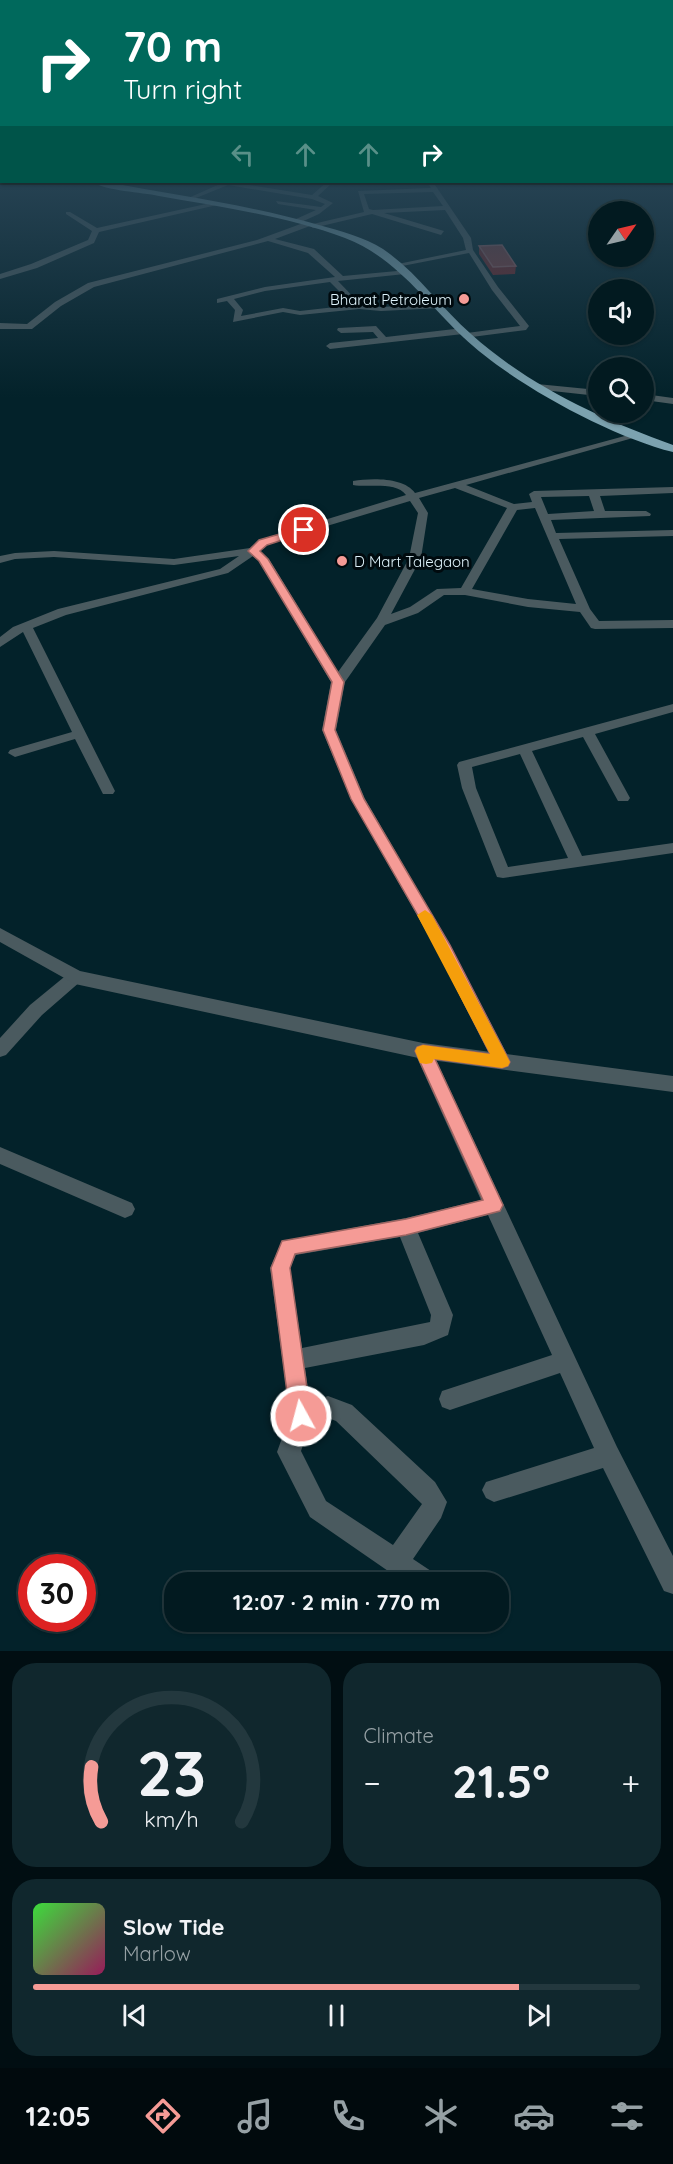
<!DOCTYPE html>
<meta charset="utf-8">
<style>
body{margin:0;font-family:Quicksand,sans-serif;background:#10272d;color:#f1f3f6;height:100vh;display:flex;flex-direction:column;font-size:22px;white-space:nowrap}
*{box-sizing:border-box;margin:0}
p{font-size:20px;color:#96a1a5}
.icon{flex:none;width:33px;height:33px;fill:none;stroke:currentColor;stroke-width:2;stroke-linecap:round;stroke-linejoin:round}
.map{position:relative;height:1651px;overflow:hidden}
.panel{display:flex;flex-direction:column;gap:12px;padding:12px;background:#010e12;flex:1}
.panel>*{flex:none}
.banner{position:absolute;left:0px;top:0px;width:674px;height:183px;box-shadow:0 2px 4px #0004,0 0 0 2px #23383e;background:#00695c;color:#fff;overflow:hidden}
.needle{width:39px;rotate:56deg}
.controls{position:absolute;left:588px;top:201px;display:grid;gap:12px}
.controls a{display:grid;place-items:center;width:66px;height:66px;border-radius:50%;background:#021a20;box-shadow:0 2px 4px #0004,0 0 0 2px #23383e;font-size:30px}
.speed{position:absolute;left:18px;top:1554px;display:flex;gap:12px;font-size:30px;font-weight:700;text-align:center}
.speed>*{display:grid;place-content:center;width:78px;height:78px;border-radius:50%;background:#021a20;box-shadow:0 2px 4px #0004,0 0 0 2px #23383e;line-height:1}
.speed .limit{border:9px solid #d22;background:#fff;color:#111}
.pin{position:absolute;display:grid;place-items:center;width:51px;height:51px;color:#fff;margin:-26px;border:3px solid #fff;border-radius:50%;box-shadow:0 2px 6px #0007}
.me{position:absolute;width:66px;margin:-33px;rotate:353deg;stroke-linejoin:round;filter:drop-shadow(0 0 4px #0008)}
.turn{display:flex;align-items:center;gap:21px;height:126px;padding:0 24px;font-size:27px}
.turn .icon{width:78px;height:78px;stroke-width:2.5}
.turn b{display:block;font-size:42px;line-height:51px}
.lanes{display:flex;align-items:center;height:57px;padding:0 24px;background:#0003;justify-content:center;gap:30px;direction:ltr}
.lanes .off{opacity:.35}
.big{font-size:45px;font-weight:700;line-height:1.1}
.panel .tile{flex:1;display:flex;flex-direction:column;justify-content:center;gap:9px;min-width:0;padding:0 21px;border-radius:24px;background:#10272d}
.panel .dial{align-items:center;gap:0}
.dial svg{height:156px;overflow:visible;fill:none;stroke:#23383e;stroke-width:7;stroke-linecap:round;text-anchor:middle}
.dial text{fill:#f1f3f6;stroke:none}
.song{display:flex;align-items:center;gap:18px}
.cover{width:72px;height:72px;border-radius:9px;background:linear-gradient(135deg,hsl(120 70% 55%),hsl(330 70% 35%))}
.played{height:6px;border-radius:3px;background:linear-gradient(90deg,#f59b96 80%,#23383e 80%)}
.keys{display:flex;justify-content:space-around;direction:ltr}
.heat{display:flex;justify-content:space-between;align-items:center;font-size:33px;direction:ltr}
.panel .tiles{flex:1;display:grid;gap:12px;grid-template-columns:1fr 1fr}
.tile:last-child{grid-column:span 2}
.trip{position:absolute;left:164px;top:1572px;width:345px;height:60px;border-radius:24px;background:#021a20;box-shadow:0 2px 4px #0004,0 0 0 2px #23383e;font-weight:700;line-height:60px;text-align:center}
.menu{display:flex;height:96px;justify-content:space-around;align-items:center;background:#010a0d;color:#96a1a5}
.menu .icon{width:42px;height:42px}
.menu .active{color:#f59b96}
.menu b{font-size:27px;color:#f1f3f6}
.map>svg:first-child{display:block}
.lines{fill:none;stroke-linecap:round;stroke-linejoin:round}
.minor{fill:#4a5a5f;fill-rule:evenodd}
.tertiary{fill:#4a5a5f;fill-rule:evenodd}
.trunk{fill:#7ca2af;fill-rule:evenodd}
.wall{fill:#6e262a}
.building{fill:#7b3d40;stroke:#8a595e;stroke-width:1.5}
.route{fill:#f59b96;stroke:#9f6562;stroke-width:1.5}
.slow{fill:#f59e0b}
.poi-dot{fill:#f59b96;stroke:#000a0e;stroke-width:2}
.labels{text-anchor:middle;dominant-baseline:central;stroke-width:6;stroke-linejoin:round;paint-order:stroke}
.far-poi-label{font-size:15px;fill:#dff4fc;stroke:#000a0e;text-anchor:end}
</style>
<div class="map">
<svg width="673" height="1651" viewBox="0 0 673 1651">
<rect width="100%" height="100%" fill="#03222a"/>
<g class="lines">
<path class="minor" d="M217 182H230L312 195 327 182H333L318 196 333 203 319 214 299 223 296 219 316 210 278 204 276 201 321 207 325 204 312 199 228 185 191 200 186 199 220 184Z
M427 182H433L471 238 473 250 498 287 529 326 526 330 464 338 463 336 467 333 520 326 492 290 469 253 397 267 393 265 466 250 463 238 445 210 384 213 444 231 441 235 372 214 313 228 310 226 275 239 314 249 343 276 408 270 409 272 405 274 338 281 361 305 381 307 437 304H440V308L381 311 359 309 300 315 283 312 233 322 235 310 227 301 217 303V299L265 287 335 277 308 253 268 241 94 287 61 306 32 329H0V323L27 324 55 302 88 283 257 240 306 222 313 224 364 212 358 191 431 188ZM433 192 443 206 373 210 369 209 364 194ZM330 282 353 305 300 311 283 308 241 316 243 310 234 299 265 291Z
M215 202 217 205 99 232 94 243 37 268 0 279V274L31 264 88 240 92 231 66 214V212H70L97 228Z
M376 326 386 337 463 328 467 331 463 334 330 349 326 346 330 343 378 338 373 332 341 333 337 330 338 328Z
M537 384 598 390V396L534 389 532 387Z
M644 394 673 398V404L644 400Z
M632 434 640 436 466 485 514 504 532 502 529 494 534 491 673 487V493L600 496 605 511H646L651 514 650 516 551 520 556 533 673 530V536L559 539 590 609 599 621 673 620V628L595 629 591 628 580 612 528 607 465 595H444L418 613 385 625 345 682 336 730 365 799 450 945 511 1062 508 1067 502 1069 496 1067 434 945 351 799 322 730 331 682 259 561 253 556 228 573 66 615 33 628 115 791 113 794H103L75 739 15 757 8 753 10 750 72 732 23 632 0 647V637L13 627 58 609 220 569 239 556 174 565 54 557 15 559 0 563V556L15 553 54 551 174 559 250 548 259 540 406 495C396 481 369 488 353 485V481C371 478 404 477 415 493ZM455 488 507 508 461 588 437 589 410 607 391 614 421 558 428 513 419 498ZM589 496 594 511 548 514 541 497ZM410 501 418 513 409 558 377 618 338 672 269 559 260 551 267 544ZM535 508 576 604 528 599 472 589 517 510Z
M673 704V712L595 734 630 798 628 801H618L583 737 532 751 582 856 673 843V853L503 878 497 877 462 788 457 765 459 762ZM520 754 568 858 508 867 476 788 472 767Z
M75 971 81 973 83 977 81 981 42 1015 6 1055 0 1057V1038L30 1005 69 973Z
M423 1044 429 1046 432 1051 617 1447 673 1556V1594L664 1591 603 1468 494 1502 486 1498 482 1490 486 1482 594 1448 560 1373 450 1410 442 1407 439 1399 442 1391 552 1355 488 1215 418 1233 453 1315 448 1335 424 1345 305 1368 310 1402 328 1396 352 1405 435 1482 447 1502 441 1518 413 1559 434 1573 437 1582H404L310 1517 281 1460 277 1452 290 1416 270 1268 282 1241 406 1218 481 1200 414 1051 417 1046ZM400 1237 431 1315 430 1322 302 1348 290 1268 296 1255ZM328 1418 336 1421 422 1504 393 1545 326 1501 301 1451 310 1424Z
M0 1147 132 1203 135 1209 132 1215 125 1218 118 1215 0 1164Z"/>
<path class="tertiary" d="M0 928 80 971 423 1043 673 1076V1092L423 1059 75 984 0 942Z"/>
<path class="trunk" d="M0 169H2V173H0Z
M92 182H105C177 195 249 205 319 225 340 231 364 237 383 249 417 272 440 307 471 334 529 386 601 419 673 445V452C609 436 510 382 463 337 425 301 395 257 345 238 286 216 221 207 159 196 141 192 107 191 92 182Z"/>
</g>
<path class="wall" d="M479 246 516 266 515 274 493 275 479 254Z"/>
<path class="building" d="M502 245 516 266 493 267 479 246Z"/>
<linearGradient id="sky" x2="0" y2="1"><stop stop-color="#021317"/><stop offset="0.42" stop-color="#284455"/><stop offset="1" stop-color="#284455" stop-opacity="0"/></linearGradient>
<rect width="673" height="398" fill="url(#sky)"/>
<path class="route" d="M304 527 308 528V532L267 545 260 551 268 559 344 682 335 730 364 799 450 945 510 1062 508 1066 502 1068 435 1059 503 1205 500 1211 406 1235 295 1254 290 1268 311 1416 308 1423 301 1426 293 1423 290 1416 271 1268 282 1241 406 1219 483 1200 415 1051 417 1047 423 1045 490 1054 435 945 351 799 323 730 332 682 259 561 248 551 259 540Z"/>
<path class="slow" d="M425 910 432 915 510 1062 508 1066 502 1068 434 1059 432 1063 426 1064 420 1063 415 1051 417 1047 423 1045 490 1054 417 915Z"/>
<g class="poi-dot">
<circle cx="464" cy="299" r="6"/>
<circle cx="342" cy="561" r="6"/>
</g>
<g class="labels">
<g class="far-poi-label">
<text x="452" y="299">Bharat Petroleum</text>
<text x="354" y="561" text-anchor="start">D Mart Talegaon</text>
</g>
</g>
</svg>
<div class="controls">
<a><svg class="needle" viewBox="-14 -14 28 28"><path d="M0-13l5 13h-10z" fill="#e53935"/><path d="M0 13l5-13h-10z" fill="#96a1a5"/></svg></a>
<a><svg class="icon" aria-label="sound" viewBox="0 0 24 24"><path d="M4 9h4l5-4v14l-5-4H4zM17 9q2 3 0 6"/></svg></a>
<a><svg class="icon" aria-label="search" viewBox="0 0 24 24"><circle cx="10" cy="10" r="6"/><path d="M15 15l6 6"/></svg></a>
</div>
<div class="speed"><div class="limit">30</div></div>
<div class="pin" style="left:304px;top:530px;background:#d93025"><svg class="icon" aria-label="arrive" viewBox="0 0 24 24"><path d="M6 21V4h12l-3 4 3 4H6"/></svg></div>
<svg class="me" style="left:301px;top:1416px" viewBox="-20 -20 40 40"><circle r="17" fill="#f59b96" stroke="#fff" stroke-width="3"/><path d="M0-11L8 9 0 5-8 9z" fill="#fff"/></svg>
<div class="trip">12:07 · 2 min · 770 m</div>
<div class="banner">
<div class="turn"><svg class="icon" aria-label="right" viewBox="0 0 24 24"><path d="M7 20v-9h11M14 6l5 5-5 5"/></svg><div><b>70 m</b>Turn right</div></div>
<div class="lanes"><svg class="icon off" aria-label="left" viewBox="0 0 24 24"><path d="M17 20v-9H6M10 6l-5 5 5 5"/></svg><svg class="icon off" aria-label="ahead" viewBox="0 0 24 24"><path d="M12 20V5M6 11l6-6 6 6"/></svg><svg class="icon off" aria-label="ahead" viewBox="0 0 24 24"><path d="M12 20V5M6 11l6-6 6 6"/></svg><svg class="icon" aria-label="right" viewBox="0 0 24 24"><path d="M7 20v-9h11M14 6l5 5-5 5"/></svg></div>
</div>
</div>
<section class="panel">
<div class="tiles">
<div class="tile dial"><svg viewBox="0 0 100 80">
<path d="M14 69A42 42 0 1 1 86 69"/>
<path d="M14 69A42 42 0 0 1 9 41" stroke="#f59b96"/>
<text x="50" y="56" font-size="32" font-weight="700">23</text>
<text x="50" y="72" font-size="11">km/h</text>
</svg></div>
<div class="tile"><p>Climate</p>
<div class="heat"><a>−</a><b class="big">21.5°</b><a>+</a></div>
</div>
<div class="tile">
<div class="song"><i class="cover"></i><div><b>Slow Tide</b><p>Marlow</p></div></div>
<div class="played"></div>
<div class="keys"><svg class="icon" aria-label="previous" viewBox="0 0 24 24"><path d="M18 5L8 12l10 7zM5 5v14"/></svg><svg class="icon" aria-label="pause" viewBox="0 0 24 24"><path d="M8 5v14M16 5v14"/></svg><svg class="icon" aria-label="next" viewBox="0 0 24 24"><path d="M6 5l10 7-10 7zM19 5v14"/></svg></div>
</div>
</div>
</section>
<nav class="menu">
<b>12:05</b>
<svg class="icon active" aria-label="directions" viewBox="0 0 24 24"><path d="M12 3l9 9-9 9-9-9zM9 14v-3h6M13 9l2 2-2 2"/></svg>
<svg class="icon" aria-label="music" viewBox="0 0 24 24"><path d="M9 18V5l10-2v13"/><circle cx="6" cy="18" r="3"/><circle cx="16" cy="16" r="3"/></svg>
<svg class="icon" aria-label="phone" viewBox="0 0 24 24"><path d="M5 4h4l2 5-3 2q2 4 5 5l2-3 5 2v4C11 20 4 13 5 4z"/></svg>
<svg class="icon" aria-label="climate" viewBox="0 0 24 24"><path d="M12 3v18M4 7l16 10M4 17L20 7"/></svg>
<svg class="icon" aria-label="car" viewBox="0 0 24 24"><path d="M5 17H2v-5l4-1 3-4h7l3 4 3 1v5h-3M9 17h6M6 11h13"/><circle cx="7" cy="17" r="2"/><circle cx="17" cy="17" r="2"/></svg>
<svg class="icon" aria-label="filters" viewBox="0 0 24 24"><path d="M4 7h16M4 17h16"/><circle cx="9" cy="7" r="2"/><circle cx="15" cy="17" r="2"/></svg>
</nav>
